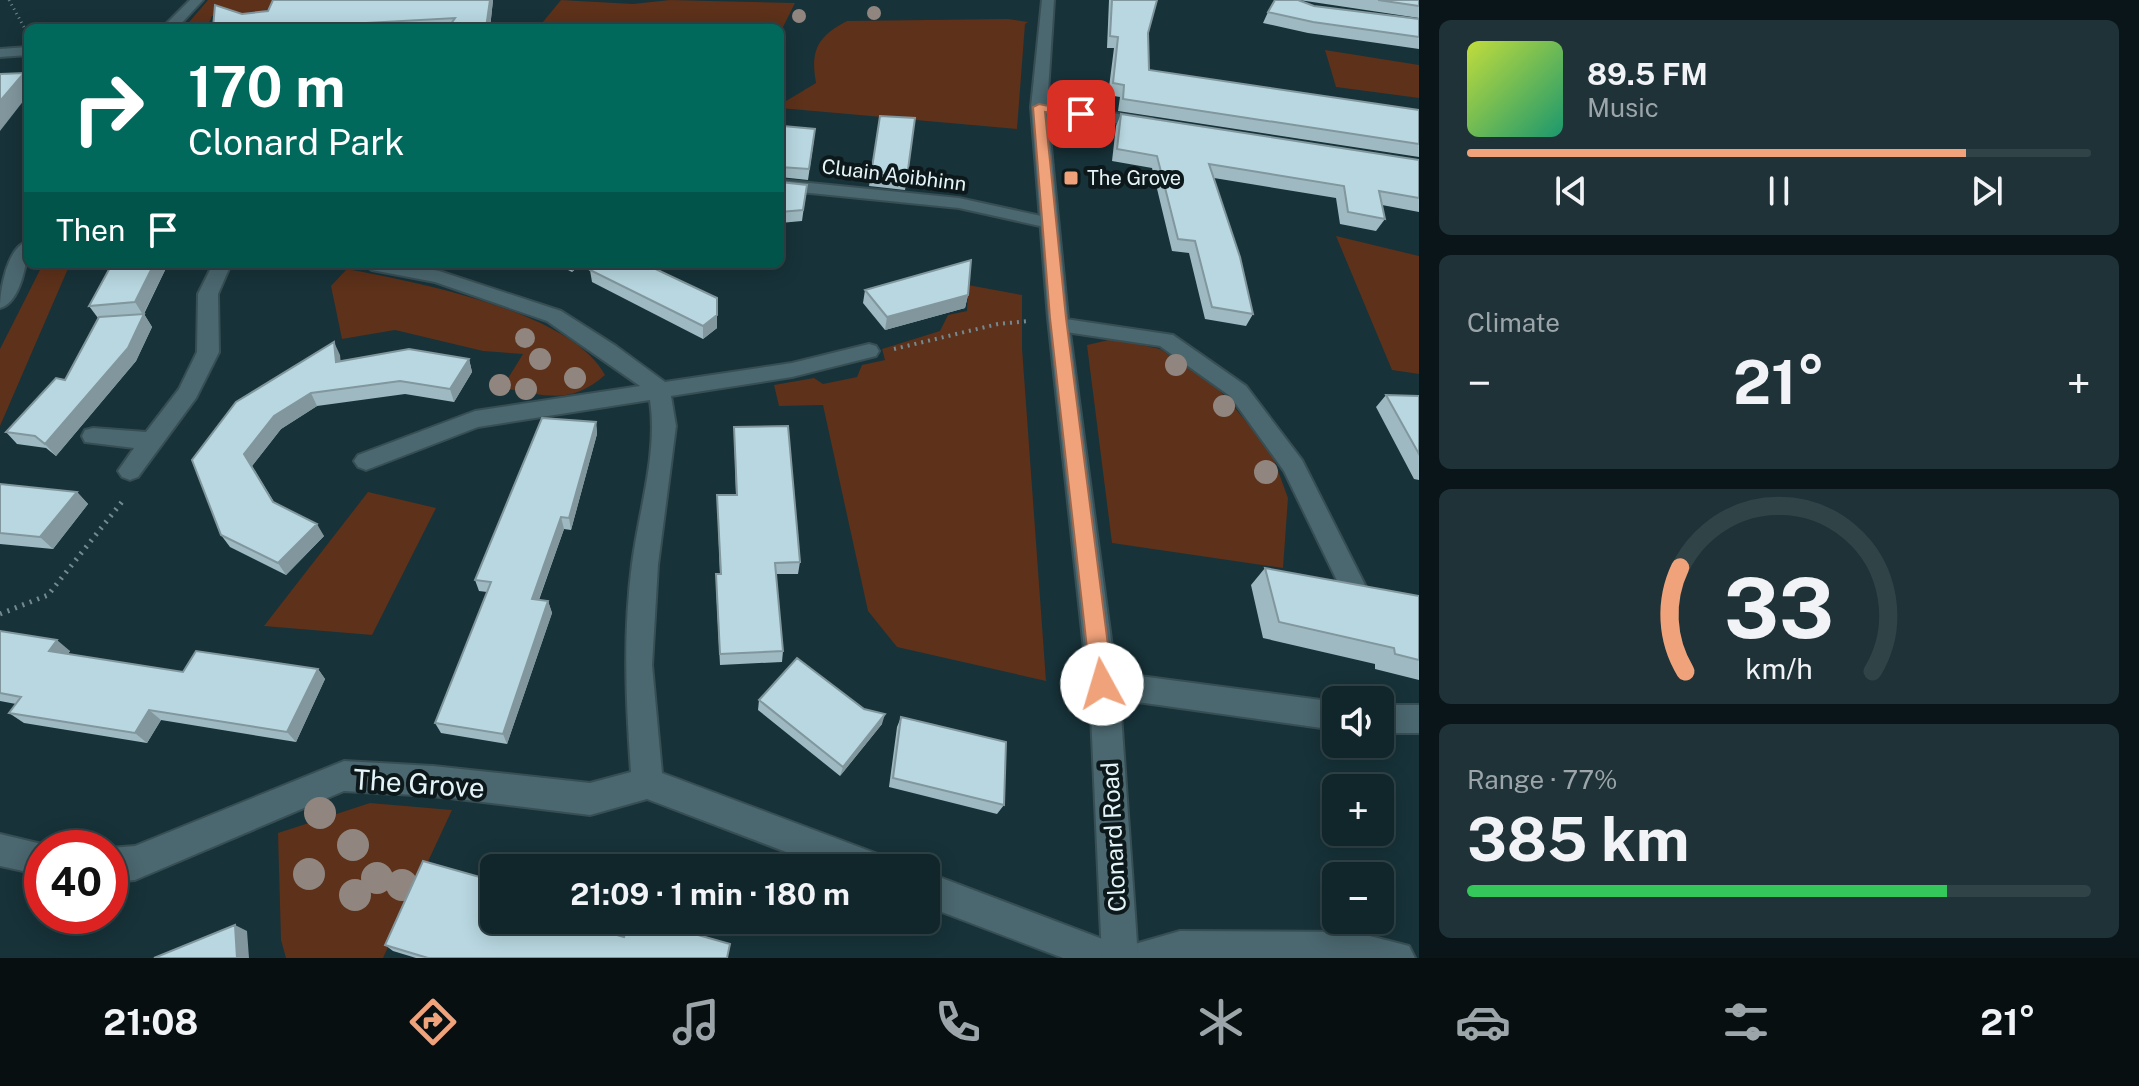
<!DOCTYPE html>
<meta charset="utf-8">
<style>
body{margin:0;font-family:"Public Sans",sans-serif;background:#1e3237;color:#f1f3f6;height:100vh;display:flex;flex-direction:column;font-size:30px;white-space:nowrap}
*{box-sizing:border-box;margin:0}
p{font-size:26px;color:#9ca5a9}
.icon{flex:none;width:44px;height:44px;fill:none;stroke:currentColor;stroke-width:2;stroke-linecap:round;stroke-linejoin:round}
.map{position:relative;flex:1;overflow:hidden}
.drawer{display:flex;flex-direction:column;gap:20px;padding:20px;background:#091518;width:720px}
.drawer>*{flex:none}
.guide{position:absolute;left:24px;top:24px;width:760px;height:244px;border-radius:12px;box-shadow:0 4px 20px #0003,0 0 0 2px #304347;background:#00695c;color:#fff;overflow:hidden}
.fabs{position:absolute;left:1322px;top:686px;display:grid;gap:16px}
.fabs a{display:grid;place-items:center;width:72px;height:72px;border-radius:12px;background:#11262b;box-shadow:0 4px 20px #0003,0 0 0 2px #304347;font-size:40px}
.speed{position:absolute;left:24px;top:830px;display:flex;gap:16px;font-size:40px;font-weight:700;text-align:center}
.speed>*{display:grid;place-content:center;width:104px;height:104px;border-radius:50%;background:#11262b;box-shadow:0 4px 20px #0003,0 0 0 2px #304347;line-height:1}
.speed .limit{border:12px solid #d22;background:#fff;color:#111}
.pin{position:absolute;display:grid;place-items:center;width:68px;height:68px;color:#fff;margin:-34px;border-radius:16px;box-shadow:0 4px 12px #0006}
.me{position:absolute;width:88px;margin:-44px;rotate:354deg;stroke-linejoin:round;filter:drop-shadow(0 0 6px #0008)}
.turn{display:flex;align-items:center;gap:28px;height:168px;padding:0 32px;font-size:36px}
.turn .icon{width:104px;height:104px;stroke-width:2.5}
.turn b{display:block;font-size:56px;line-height:68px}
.then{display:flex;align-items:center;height:76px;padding:0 32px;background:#0003;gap:16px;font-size:30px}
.big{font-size:60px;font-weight:700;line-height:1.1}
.drawer .tile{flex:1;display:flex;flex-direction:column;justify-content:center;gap:12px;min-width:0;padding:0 28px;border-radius:12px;background:#1e3237}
.drawer .dial{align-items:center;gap:0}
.dial svg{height:208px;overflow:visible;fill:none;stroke:#304347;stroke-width:7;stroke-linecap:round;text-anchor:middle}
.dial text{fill:#f1f3f6;stroke:none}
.song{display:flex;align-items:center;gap:24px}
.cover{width:96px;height:96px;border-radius:12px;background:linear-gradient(135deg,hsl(70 70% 55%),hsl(160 70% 35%))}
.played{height:8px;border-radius:4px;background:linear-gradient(90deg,#f0a27a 80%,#304347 80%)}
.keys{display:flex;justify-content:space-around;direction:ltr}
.heat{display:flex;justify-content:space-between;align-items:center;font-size:44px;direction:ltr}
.charge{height:12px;border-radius:6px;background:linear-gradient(90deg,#34c759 77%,#304347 0)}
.trip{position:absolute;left:480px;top:854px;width:460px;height:80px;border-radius:12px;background:#11262b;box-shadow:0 4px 20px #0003,0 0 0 2px #304347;font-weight:700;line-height:80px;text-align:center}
.dock{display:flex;height:128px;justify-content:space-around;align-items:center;background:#070f11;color:#9ca5a9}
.dock .icon{width:56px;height:56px}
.dock .current{color:#f0a27a}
.dock b{font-size:36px;color:#f1f3f6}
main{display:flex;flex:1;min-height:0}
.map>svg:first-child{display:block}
.green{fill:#5d311a}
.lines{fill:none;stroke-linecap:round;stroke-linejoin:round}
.lane-casing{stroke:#374e54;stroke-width:4}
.street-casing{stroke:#374e54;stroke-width:4}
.secondary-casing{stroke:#374e54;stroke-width:4}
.path-far2{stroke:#748a90;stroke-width:3;stroke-dasharray:1 4;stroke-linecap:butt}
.path-far1{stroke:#748a90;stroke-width:4;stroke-dasharray:2 5;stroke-linecap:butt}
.path{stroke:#748a90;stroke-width:5;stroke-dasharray:2 6;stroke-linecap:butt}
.lane{fill:#4b676f;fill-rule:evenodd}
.street{fill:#4b676f;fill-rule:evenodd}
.secondary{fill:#4b676f;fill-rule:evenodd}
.tree{fill:#90867f}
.wall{fill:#9eb9c1}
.shaded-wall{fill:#81969d}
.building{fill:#b8d7e0;stroke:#81969d;stroke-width:2}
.route{fill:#f0a27a;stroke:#9c694f;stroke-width:2}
.poi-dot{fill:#f0a27a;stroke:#0d181b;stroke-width:3}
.labels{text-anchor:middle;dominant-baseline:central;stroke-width:8;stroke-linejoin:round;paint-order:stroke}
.far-street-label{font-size:20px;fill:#e4f4f8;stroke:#0d181b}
.far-poi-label{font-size:20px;fill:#e4f4f8;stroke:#0d181b;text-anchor:start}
.street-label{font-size:24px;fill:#e4f4f8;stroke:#0d181b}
.near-street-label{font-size:28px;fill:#e4f4f8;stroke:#0d181b}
</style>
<main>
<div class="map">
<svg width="1419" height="958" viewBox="0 0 1419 958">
<rect width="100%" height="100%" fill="#173239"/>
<path class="green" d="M208 0H273L265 13 212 16 207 28H184Z
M561 0 633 4 670 0 795 3 780 33V28H538Z
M1008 19 1028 22 1025 24 1017 129 780 108V101H786L816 83C810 50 818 36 847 21Z
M1325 50 1419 65V98L1336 87Z
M1336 236 1419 256V374L1392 370Z
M43 264H70L0 426V349Z
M347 269C415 282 571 311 605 375 570 406 545 395 502 388L523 354 483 351 395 330 342 339 331 286Z
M968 285 1022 295V348L1046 681 897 647 868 611 823 405 779 406 774 385 814 378 823 384 857 377 862 365 885 360 882 349 940 331 948 315 967 311Z
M1113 339 1160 349 1214 384 1270 449 1288 498 1283 568 1112 543 1087 345Z
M368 492 436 508 372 635 264 626Z
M370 803 452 810 383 958H286L281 940 278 833Z"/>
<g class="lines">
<defs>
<path id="lane" d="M1059 318 1173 335 1246 386 1302 460 1366 587 1362 595 1353 598 1344 595 1284 471 1230 396 1160 346 1052 330 1049 325Z
M1102 671 1336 702V730L1102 697 1092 693 1088 684 1092 675Z
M1380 705H1419V733H1380Z
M1180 931 1354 932 1409 946 1415 958H1122L1128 946Z"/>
<path id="street" d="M190 0H203L177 28H162Z
M28 47V55L0 57V49Z
M1039 102 1152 119 1160 124 1152 129 1034 110V104Z
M780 180 959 198 1055 219 1058 223 1049 228 959 208 780 190Z
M28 241C28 259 21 303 0 308 0 290 7 247 28 241Z
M213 264H231L218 294 219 352 196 398 138 477 130 480 122 477 118 471 134 448 85 442 82 436 85 430 93 428 146 432 179 389 197 352 198 294Z
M363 264H402L439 271 561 311 616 346 665 382 792 363 869 344 876 346 879 351 876 356 792 377 671 396 676 426 658 565 652 665 662 773 883 856 888 868H828L647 799 590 815 433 796 344 791 135 880 110 882V848L135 846 344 761 433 766 590 783 631 772C626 701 623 635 632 564 639 510 658 453 650 400L478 427 374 467 366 470 358 467 354 461 358 455 475 411 640 386 547 321 435 282 372 270Z
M0 834 54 847 42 848V875L0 866Z
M926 872 1121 946 1127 958H1063L926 906Z"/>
<path id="secondary" d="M1042 0H1054L1047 107 1068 318 1121 714 1138 958H1102L1091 714 1048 318 1031 107Z"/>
</defs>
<use href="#lane" class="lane-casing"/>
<use href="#street" class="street-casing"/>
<use href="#secondary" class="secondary-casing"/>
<path class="path-far2" d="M9 0 24 27"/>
<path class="path-far1" d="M894 349 998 324 1029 321"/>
<path class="path" d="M0 614 48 595 125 498"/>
<use href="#lane" class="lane"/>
<use href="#street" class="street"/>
<use href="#secondary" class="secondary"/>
</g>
<g class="tree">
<circle cx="874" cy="13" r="7"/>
<circle cx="799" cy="16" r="7"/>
<circle cx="525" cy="338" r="10"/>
<circle cx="540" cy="359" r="11"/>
<circle cx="1176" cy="365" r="11"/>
<circle cx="575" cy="378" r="11"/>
<circle cx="500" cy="385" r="11"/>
<circle cx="526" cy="389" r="11"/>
<circle cx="1224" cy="406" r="11"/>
<circle cx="1266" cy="472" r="12"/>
<circle cx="320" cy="813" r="16"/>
<circle cx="353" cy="845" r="16"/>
<circle cx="309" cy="874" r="16"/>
<circle cx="377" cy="878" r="16"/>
<circle cx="402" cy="885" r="16"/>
<circle cx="355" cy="895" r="16"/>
</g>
<path class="wall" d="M273 0H493L490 28H213L242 14 268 11Z
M1109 0H1157L1148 33 1149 70 1419 110V157L1118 111 1120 97 1108 95 1114 48H1107Z
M1299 0H1419V18Z
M1314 6 1419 19V49L1308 33 1263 23 1268 12Z
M1121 114 1419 160V212L1382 205 1385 219 1376 231 1340 224 1336 198 1214 178 1253 314 1246 326 1205 319 1189 253 1172 251 1152 168 1112 161 1116 126Z
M880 116 907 177 905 190 869 186Z
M814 139 808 180 780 177V142Z
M780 182 807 185 802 221 780 223Z
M168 264 144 314 152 327 136 361 56 456 46 448 17 444 6 432 65 380 98 318 89 306Z
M556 264H581L572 272Z
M590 270 717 328 703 339 592 282Z
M865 290 968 295 965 308 885 330 863 303Z
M340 355V361L469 359 472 372 454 402 405 394 317 406 281 429 252 466 274 502 324 536 286 575 230 547 221 535 192 460Z
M1386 395 1419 396V480L1414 479 1376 407Z
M596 422 597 434 571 530 564 529 539 600 548 601 552 613 507 744 441 733 435 723 487 592 479 591 475 580Z
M734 427 800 562 798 574H776L783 651 782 662 720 665 716 586V574H720L717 495H736Z
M0 484 77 492 88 504 53 549 0 544Z
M1265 568 1419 596V680L1375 669V664L1263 638 1251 585Z
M0 631 70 651 68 654 183 672 318 669 325 679 296 742 161 720 147 743 24 723 9 713 16 704 0 701Z
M759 700 882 724 840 776 758 710Z
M901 717 1004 805 997 814 889 787 897 727Z
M494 920 624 937 730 944 729 950 727 958H416L393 951 385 945Z"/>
<path class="shaded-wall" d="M490 0H493L490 28H486Z
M24 73 28 80V95L0 131V101Z
M154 264H168L143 315 135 302Z
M571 264H581L572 272Z
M968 295 965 308 885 330 887 317Z
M144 314 152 327 136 361 56 456 45 444Z
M717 315V328L703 339V326Z
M334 342 340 355 342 374 336 362Z
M469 359 472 372 454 402 450 389Z
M311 393 317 406 281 429 252 466 244 454 274 416Z
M596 422 597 434 571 530 569 518Z
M77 492 88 504 53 549 40 537Z
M561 517 564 529 535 610 532 599Z
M317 524 324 536 286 575 278 563Z
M548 601 552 613 507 744 503 734Z
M57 640 70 651 62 662 49 651Z
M318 669 325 679 296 742 287 732Z
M149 710 161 720 147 743 135 733Z
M885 714 882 724 840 776 843 767Z
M235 925 247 931 249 958H237Z"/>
<path class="building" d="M273 0H490L486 28H448L455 18 275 28H213L215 5 242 14 268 11Z
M1112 0H1157L1148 33 1149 70 1419 110V144L1123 99 1124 85 1113 83 1118 37 1110 36Z
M1275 0H1298L1314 6 1419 19V37L1313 22 1268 12Z
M1378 0H1419V6Z
M24 73 0 101V74Z
M1121 114 1419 160V198L1379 191 1385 219 1348 212 1344 186 1209 164 1240 257 1253 314 1212 307 1195 241 1178 239 1157 156 1117 149Z
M880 116 915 118 907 177 871 174Z
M783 126 815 129 809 169 780 167V142Z
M780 182 807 185 803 210 780 212Z
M971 260 968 295 887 317 865 290Z
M112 264H154L135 302 89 306Z
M593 264H645L717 298V315L703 326 590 270Z
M144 314 128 348 45 444 35 436 6 432 56 378 65 380 99 317Z
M334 342 336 362 409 349 469 359 450 389 400 381 311 393 274 416 244 454 273 502 317 524 278 563 221 535 192 460 236 402Z
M1386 395 1419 396V454Z
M542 418 596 422 569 518 561 517 532 599 548 601 503 734 435 723 491 582 475 580Z
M788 426 800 562 775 563 783 651 720 654 716 574H721L717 495H737L734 427Z
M0 484 77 492 40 537 0 533Z
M1265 568 1419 596V660L1395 654 1394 648 1279 622Z
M0 631 57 640 49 651 183 672 196 651 318 669 287 732 149 710 135 733 9 713 21 697 0 693Z
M797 658 864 709 885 714 843 767 759 700Z
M901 717 1006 742 1004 805 893 778Z
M423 861 494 881V920H564L624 937 629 920H645L730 944 727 958H428L385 945Z
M235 925 237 958H154Z"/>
<path class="route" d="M1039 104 1087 114 1081 117 1045 112 1066 318 1113 684 1110 691 1102 694 1094 691 1091 684 1050 318 1033 107Z"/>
<rect class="poi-dot" x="1063" y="170" width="16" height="16" rx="4"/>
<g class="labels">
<g class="far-street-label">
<text transform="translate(894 175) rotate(7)">Cluain Aoibhinn</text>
</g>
<g class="far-poi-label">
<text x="1087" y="178">The Grove</text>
</g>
<g class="street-label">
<text transform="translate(1113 837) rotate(-93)">Clonard Road</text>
</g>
<g class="near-street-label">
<text transform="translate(419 783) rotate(4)">The Grove</text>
</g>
</g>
</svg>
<div class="fabs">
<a><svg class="icon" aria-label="sound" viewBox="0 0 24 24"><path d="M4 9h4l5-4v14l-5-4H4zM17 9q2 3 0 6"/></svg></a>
<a>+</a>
<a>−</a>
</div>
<div class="speed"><div class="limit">40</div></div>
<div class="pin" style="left:1081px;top:114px;background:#d93025"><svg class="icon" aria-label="arrive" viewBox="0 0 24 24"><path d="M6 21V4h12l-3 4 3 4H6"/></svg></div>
<svg class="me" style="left:1102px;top:684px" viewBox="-20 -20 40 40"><circle r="19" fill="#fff"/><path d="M0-13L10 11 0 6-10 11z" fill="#f0a27a"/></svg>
<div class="trip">21:09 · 1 min · 180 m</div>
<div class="guide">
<div class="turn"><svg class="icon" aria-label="right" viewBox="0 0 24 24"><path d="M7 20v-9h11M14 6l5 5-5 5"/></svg><div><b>170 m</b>Clonard Park</div></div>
<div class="then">Then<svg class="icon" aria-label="arrive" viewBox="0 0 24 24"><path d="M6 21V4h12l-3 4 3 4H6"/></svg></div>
</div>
</div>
<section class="drawer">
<div class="tile">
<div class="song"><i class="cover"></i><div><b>89.5 FM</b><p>Music</p></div></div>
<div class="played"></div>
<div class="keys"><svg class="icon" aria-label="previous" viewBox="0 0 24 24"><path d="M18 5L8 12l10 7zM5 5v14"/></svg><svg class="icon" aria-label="pause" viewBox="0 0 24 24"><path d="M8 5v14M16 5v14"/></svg><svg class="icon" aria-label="next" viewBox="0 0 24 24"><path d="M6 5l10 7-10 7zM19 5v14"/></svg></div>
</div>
<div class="tile"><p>Climate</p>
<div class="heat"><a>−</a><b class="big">21°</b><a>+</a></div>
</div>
<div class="tile dial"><svg viewBox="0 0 100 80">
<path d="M14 69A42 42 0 1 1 86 69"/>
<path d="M14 69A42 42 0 0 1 12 29" stroke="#f0a27a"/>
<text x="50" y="56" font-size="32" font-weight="700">33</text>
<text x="50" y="72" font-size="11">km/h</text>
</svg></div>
<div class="tile"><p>Range · 77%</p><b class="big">385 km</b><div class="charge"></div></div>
</section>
</main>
<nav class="dock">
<b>21:08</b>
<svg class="icon current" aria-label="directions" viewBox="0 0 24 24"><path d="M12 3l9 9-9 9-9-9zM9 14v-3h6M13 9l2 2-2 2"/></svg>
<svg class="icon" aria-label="music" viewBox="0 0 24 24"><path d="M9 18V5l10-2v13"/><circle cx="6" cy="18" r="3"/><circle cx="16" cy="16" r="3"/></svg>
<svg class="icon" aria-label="phone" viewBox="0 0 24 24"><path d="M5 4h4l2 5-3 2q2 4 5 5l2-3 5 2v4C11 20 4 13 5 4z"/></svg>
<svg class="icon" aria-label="climate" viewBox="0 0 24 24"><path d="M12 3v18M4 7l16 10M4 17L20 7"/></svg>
<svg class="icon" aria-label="car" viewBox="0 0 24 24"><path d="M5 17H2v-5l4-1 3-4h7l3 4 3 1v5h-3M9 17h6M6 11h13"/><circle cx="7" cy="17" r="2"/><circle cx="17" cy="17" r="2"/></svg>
<svg class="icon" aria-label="filters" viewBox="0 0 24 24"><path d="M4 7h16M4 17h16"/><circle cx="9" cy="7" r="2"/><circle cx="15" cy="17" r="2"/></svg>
<b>21°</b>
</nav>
